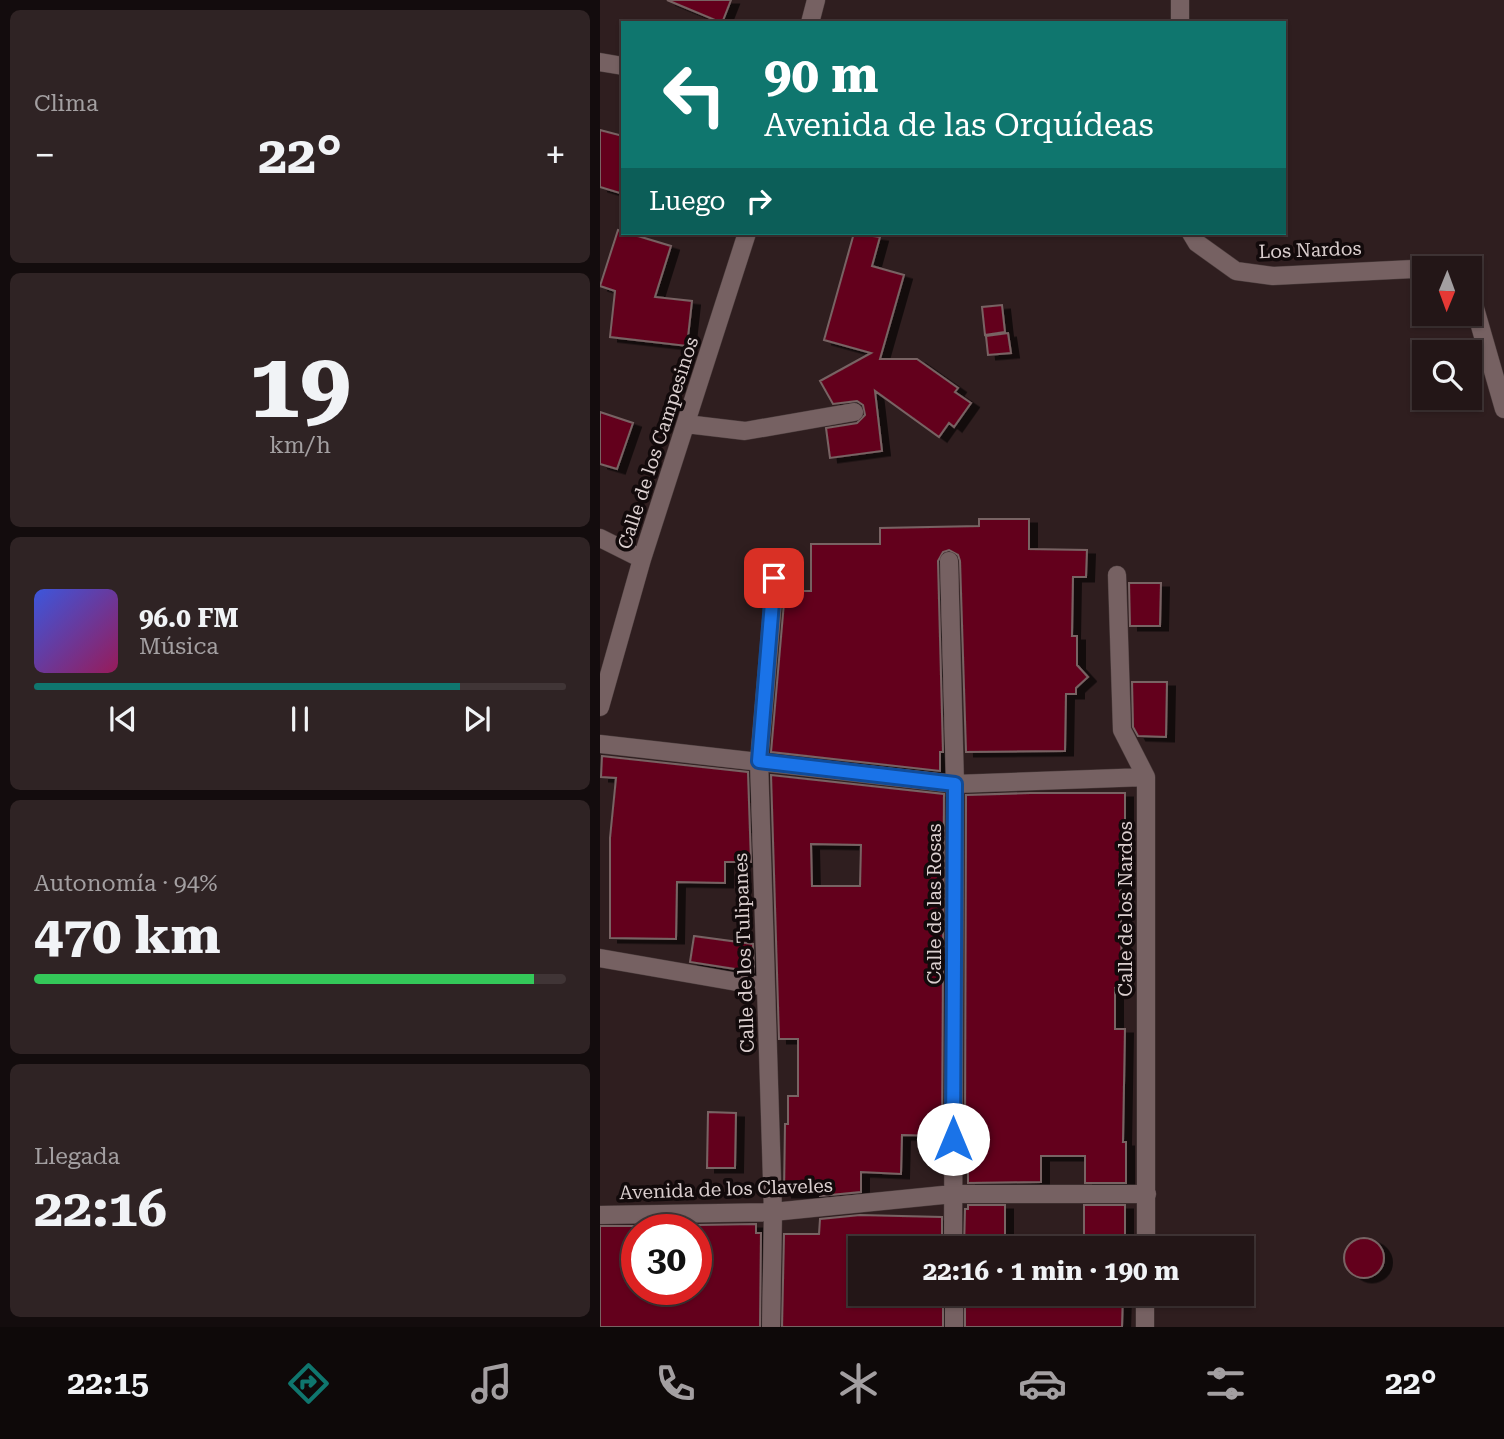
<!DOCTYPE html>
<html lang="es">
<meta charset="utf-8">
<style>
body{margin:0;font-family:"Roboto Serif",serif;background:#2f2324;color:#f1f3f6;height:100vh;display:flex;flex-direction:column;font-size:26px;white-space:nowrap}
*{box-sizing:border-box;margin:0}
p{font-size:23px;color:#a39fa1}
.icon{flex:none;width:38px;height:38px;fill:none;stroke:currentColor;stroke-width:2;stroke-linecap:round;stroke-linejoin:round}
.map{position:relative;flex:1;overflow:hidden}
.sheet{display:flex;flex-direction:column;gap:10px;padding:10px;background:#130c0d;width:600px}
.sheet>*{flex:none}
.hud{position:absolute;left:21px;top:21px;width:665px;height:214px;border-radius:0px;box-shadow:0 2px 5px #0004,0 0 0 2px #403536;background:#0f766e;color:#fff;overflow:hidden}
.needle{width:46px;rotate:181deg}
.tools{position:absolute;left:812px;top:256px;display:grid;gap:14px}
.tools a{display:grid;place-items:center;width:70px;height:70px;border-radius:0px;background:#231617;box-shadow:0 2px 5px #0004,0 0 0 2px #403536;font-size:35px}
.speed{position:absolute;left:21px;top:1214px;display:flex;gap:14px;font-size:35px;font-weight:700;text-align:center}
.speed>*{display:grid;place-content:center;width:91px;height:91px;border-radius:50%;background:#231617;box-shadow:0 2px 5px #0004,0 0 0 2px #403536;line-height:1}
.speed .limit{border:10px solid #d22;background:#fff;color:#111}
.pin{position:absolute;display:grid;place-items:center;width:60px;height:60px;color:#fff;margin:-30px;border-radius:14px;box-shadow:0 4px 10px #0006}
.me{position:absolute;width:77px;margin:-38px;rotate:0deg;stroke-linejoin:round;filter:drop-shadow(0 0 5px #0008)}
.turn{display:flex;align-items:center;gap:24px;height:147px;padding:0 28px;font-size:32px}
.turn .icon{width:91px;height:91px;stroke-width:2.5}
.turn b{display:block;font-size:49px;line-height:60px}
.then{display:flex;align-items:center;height:66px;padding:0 28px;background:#0003;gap:14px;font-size:26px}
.big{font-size:52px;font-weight:700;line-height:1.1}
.sheet .card{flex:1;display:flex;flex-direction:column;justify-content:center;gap:10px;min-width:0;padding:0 24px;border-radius:10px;background:#2f2324}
.sheet .dial{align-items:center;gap:0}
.dial b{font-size:91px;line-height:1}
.song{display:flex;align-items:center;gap:21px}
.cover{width:84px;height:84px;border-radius:10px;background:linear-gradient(135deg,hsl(230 70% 55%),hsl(330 70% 35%))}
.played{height:7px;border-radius:4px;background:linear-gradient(90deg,#0f766e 80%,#403536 80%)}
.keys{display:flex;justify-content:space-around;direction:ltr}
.heat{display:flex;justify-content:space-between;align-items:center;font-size:38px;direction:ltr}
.charge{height:10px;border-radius:5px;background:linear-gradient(90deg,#34c759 94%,#403536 0)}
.trip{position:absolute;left:248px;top:1236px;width:406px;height:70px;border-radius:0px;background:#231617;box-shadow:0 2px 5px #0004,0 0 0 2px #403536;font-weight:700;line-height:70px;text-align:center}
.tab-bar{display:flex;height:112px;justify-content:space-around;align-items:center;background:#0e0909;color:#a39fa1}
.tab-bar .icon{width:49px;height:49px}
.tab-bar .on{color:#0f766e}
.tab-bar b{font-size:32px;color:#f1f3f6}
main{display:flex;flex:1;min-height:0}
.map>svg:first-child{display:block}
.building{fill:#63061f;stroke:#786364;stroke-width:2;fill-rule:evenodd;filter:url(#shadow)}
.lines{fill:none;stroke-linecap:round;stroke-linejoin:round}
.minor-casing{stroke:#4a3c3c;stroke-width:19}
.minor{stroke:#766162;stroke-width:18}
.route-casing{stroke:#114b97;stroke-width:18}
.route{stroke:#1a73e8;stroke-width:12}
.labels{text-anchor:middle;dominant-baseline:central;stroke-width:7;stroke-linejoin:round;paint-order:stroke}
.street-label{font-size:19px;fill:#dbcfcf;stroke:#120a0b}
</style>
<main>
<section class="sheet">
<div class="card"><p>Clima</p>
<div class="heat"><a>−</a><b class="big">22°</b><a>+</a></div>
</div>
<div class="card dial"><b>19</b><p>km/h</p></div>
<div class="card">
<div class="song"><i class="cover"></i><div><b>96.0 FM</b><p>Música</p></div></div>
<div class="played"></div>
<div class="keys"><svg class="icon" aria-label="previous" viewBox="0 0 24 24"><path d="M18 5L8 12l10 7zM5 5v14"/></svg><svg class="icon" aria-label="pause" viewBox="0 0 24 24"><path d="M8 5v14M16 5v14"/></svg><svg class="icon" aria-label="next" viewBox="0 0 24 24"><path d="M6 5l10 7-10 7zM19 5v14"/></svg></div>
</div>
<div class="card"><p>Autonomía · 94%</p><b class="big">470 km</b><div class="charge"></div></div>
<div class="card"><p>Llegada</p><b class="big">22:16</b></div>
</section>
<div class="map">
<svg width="904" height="1327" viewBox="0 0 904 1327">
<defs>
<filter id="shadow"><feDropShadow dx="8" dy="4.5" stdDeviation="0" flood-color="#0009"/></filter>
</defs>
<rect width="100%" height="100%" fill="#2f1e1f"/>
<path class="building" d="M67 0H131L122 23Z
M0 130 23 136V194L0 187Z
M18 230 71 246 55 297 92 301 87 346 10 337 15 291 0 286Z
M254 233 280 237 272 266 304 275 280 359H317L358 388 355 392 371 403 354 427 349 423 339 437 275 391 282 451 230 458 226 428 257 423 265 415 263 405 257 401 233 404 220 381 271 353 224 340Z
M402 305 405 332 385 335 382 307Z
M408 333 411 353 388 355 386 336Z
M0 412 33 423 17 469 0 464Z
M379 519H429V549L487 550 486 577H473L472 636H477V665L488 677 476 688V694H466L465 751 366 752 360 561 358 555 349 550 343 552 338 561 343 752H340V771L171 752 185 591H211V544H280V528L379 526Z
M529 583H561L560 626H530Z
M532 682H567L566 737 538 736 533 727Z
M2 756 148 772 151 862H125V883L77 882 76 939 10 938V838L16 778 1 777Z
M171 775 344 794 342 1136 302 1135 301 1174 261 1172V1192L220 1196V1193H184L185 1124H188V1096H198V1039H179ZM211 844 261 845 260 886H212Z
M430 793H525V863H520L522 988H515V1029H525L523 1142H526V1183H485V1156H441V1182L368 1183V1136H365L366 795Z
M94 936 153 944 154 972 90 962Z
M108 1112 136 1113 135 1168H107Z
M368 1205H405V1248H364L365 1209H368Z
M484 1205H525V1248H484Z
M260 1215 342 1217V1248H261V1293H343V1327H182L184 1234H219L220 1219Z
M156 1224V1233H161L160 1327H0V1226H37V1290H96V1225Z
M744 1258a20 20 0 1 1 40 0a20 20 0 1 1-40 0Z
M365 1293H523L522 1327H365Z"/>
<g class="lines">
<defs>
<path id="minor" d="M580 0V23
M210 23 216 0
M0 62 23 66
M591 233 597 243 636 271 673 276 813 269 824 273
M870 291 904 409
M86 424 145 431 254 412
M0 538 42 559
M349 561 355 784 353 1248
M517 575 522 730 546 777V1248
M0 707 42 559 147 233
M0 744 355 784 546 777
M0 958 166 987
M0 1215 173 1212 353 1194H547
M354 1293V1327
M171 1327 173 1212 159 761 175 578
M545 1327V1293"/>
</defs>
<use href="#minor" class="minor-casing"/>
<use href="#minor" class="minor"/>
</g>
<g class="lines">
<defs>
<path id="route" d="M174 578 159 761 355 784 353 1139"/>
</defs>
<use href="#route" class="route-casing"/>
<use href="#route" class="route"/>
</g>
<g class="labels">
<g class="street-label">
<text transform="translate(710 250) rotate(-2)">Los Nardos</text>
<text transform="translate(58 443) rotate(-72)">Calle de los Campesinos</text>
<text transform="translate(334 904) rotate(-90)">Calle de las Rosas</text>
<text transform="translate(525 909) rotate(-90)">Calle de los Nardos</text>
<text transform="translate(144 953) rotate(-92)">Calle de los Tulipanes</text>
<text transform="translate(126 1189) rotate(-2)">Avenida de los Claveles</text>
</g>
</g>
</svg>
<div class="tools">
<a><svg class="needle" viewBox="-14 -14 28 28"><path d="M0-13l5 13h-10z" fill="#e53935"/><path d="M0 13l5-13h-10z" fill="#a39fa1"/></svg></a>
<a><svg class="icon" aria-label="search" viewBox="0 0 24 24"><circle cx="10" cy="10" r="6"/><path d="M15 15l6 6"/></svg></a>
</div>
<div class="speed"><div class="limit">30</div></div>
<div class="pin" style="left:174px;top:578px;background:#d93025"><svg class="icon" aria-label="arrive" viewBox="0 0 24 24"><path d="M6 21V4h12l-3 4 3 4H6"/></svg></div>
<svg class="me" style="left:353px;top:1139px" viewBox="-20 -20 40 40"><circle r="19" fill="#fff"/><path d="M0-13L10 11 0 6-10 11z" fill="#1a73e8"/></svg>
<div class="trip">22:16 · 1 min · 190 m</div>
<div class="hud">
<div class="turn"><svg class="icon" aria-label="left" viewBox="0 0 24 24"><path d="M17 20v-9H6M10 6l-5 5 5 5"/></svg><div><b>90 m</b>Avenida de las Orquídeas</div></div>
<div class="then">Luego<svg class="icon" aria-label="right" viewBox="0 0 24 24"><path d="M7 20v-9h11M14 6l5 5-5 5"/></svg></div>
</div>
</div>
</main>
<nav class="tab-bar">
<b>22:15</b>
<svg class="icon on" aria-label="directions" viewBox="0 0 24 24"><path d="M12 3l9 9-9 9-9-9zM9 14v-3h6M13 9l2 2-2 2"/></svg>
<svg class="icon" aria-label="music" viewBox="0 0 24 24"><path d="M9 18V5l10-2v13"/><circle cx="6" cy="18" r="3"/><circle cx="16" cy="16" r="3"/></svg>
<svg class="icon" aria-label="phone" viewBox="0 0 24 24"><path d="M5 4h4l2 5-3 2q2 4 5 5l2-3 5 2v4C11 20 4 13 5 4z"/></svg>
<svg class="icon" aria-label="climate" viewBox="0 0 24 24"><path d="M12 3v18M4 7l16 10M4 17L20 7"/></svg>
<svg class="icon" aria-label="car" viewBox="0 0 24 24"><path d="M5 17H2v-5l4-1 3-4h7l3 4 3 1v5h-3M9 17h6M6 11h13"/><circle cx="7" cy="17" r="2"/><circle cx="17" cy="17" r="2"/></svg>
<svg class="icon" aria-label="filters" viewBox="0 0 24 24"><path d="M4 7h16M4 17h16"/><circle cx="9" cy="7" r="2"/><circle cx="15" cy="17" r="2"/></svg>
<b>22°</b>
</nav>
